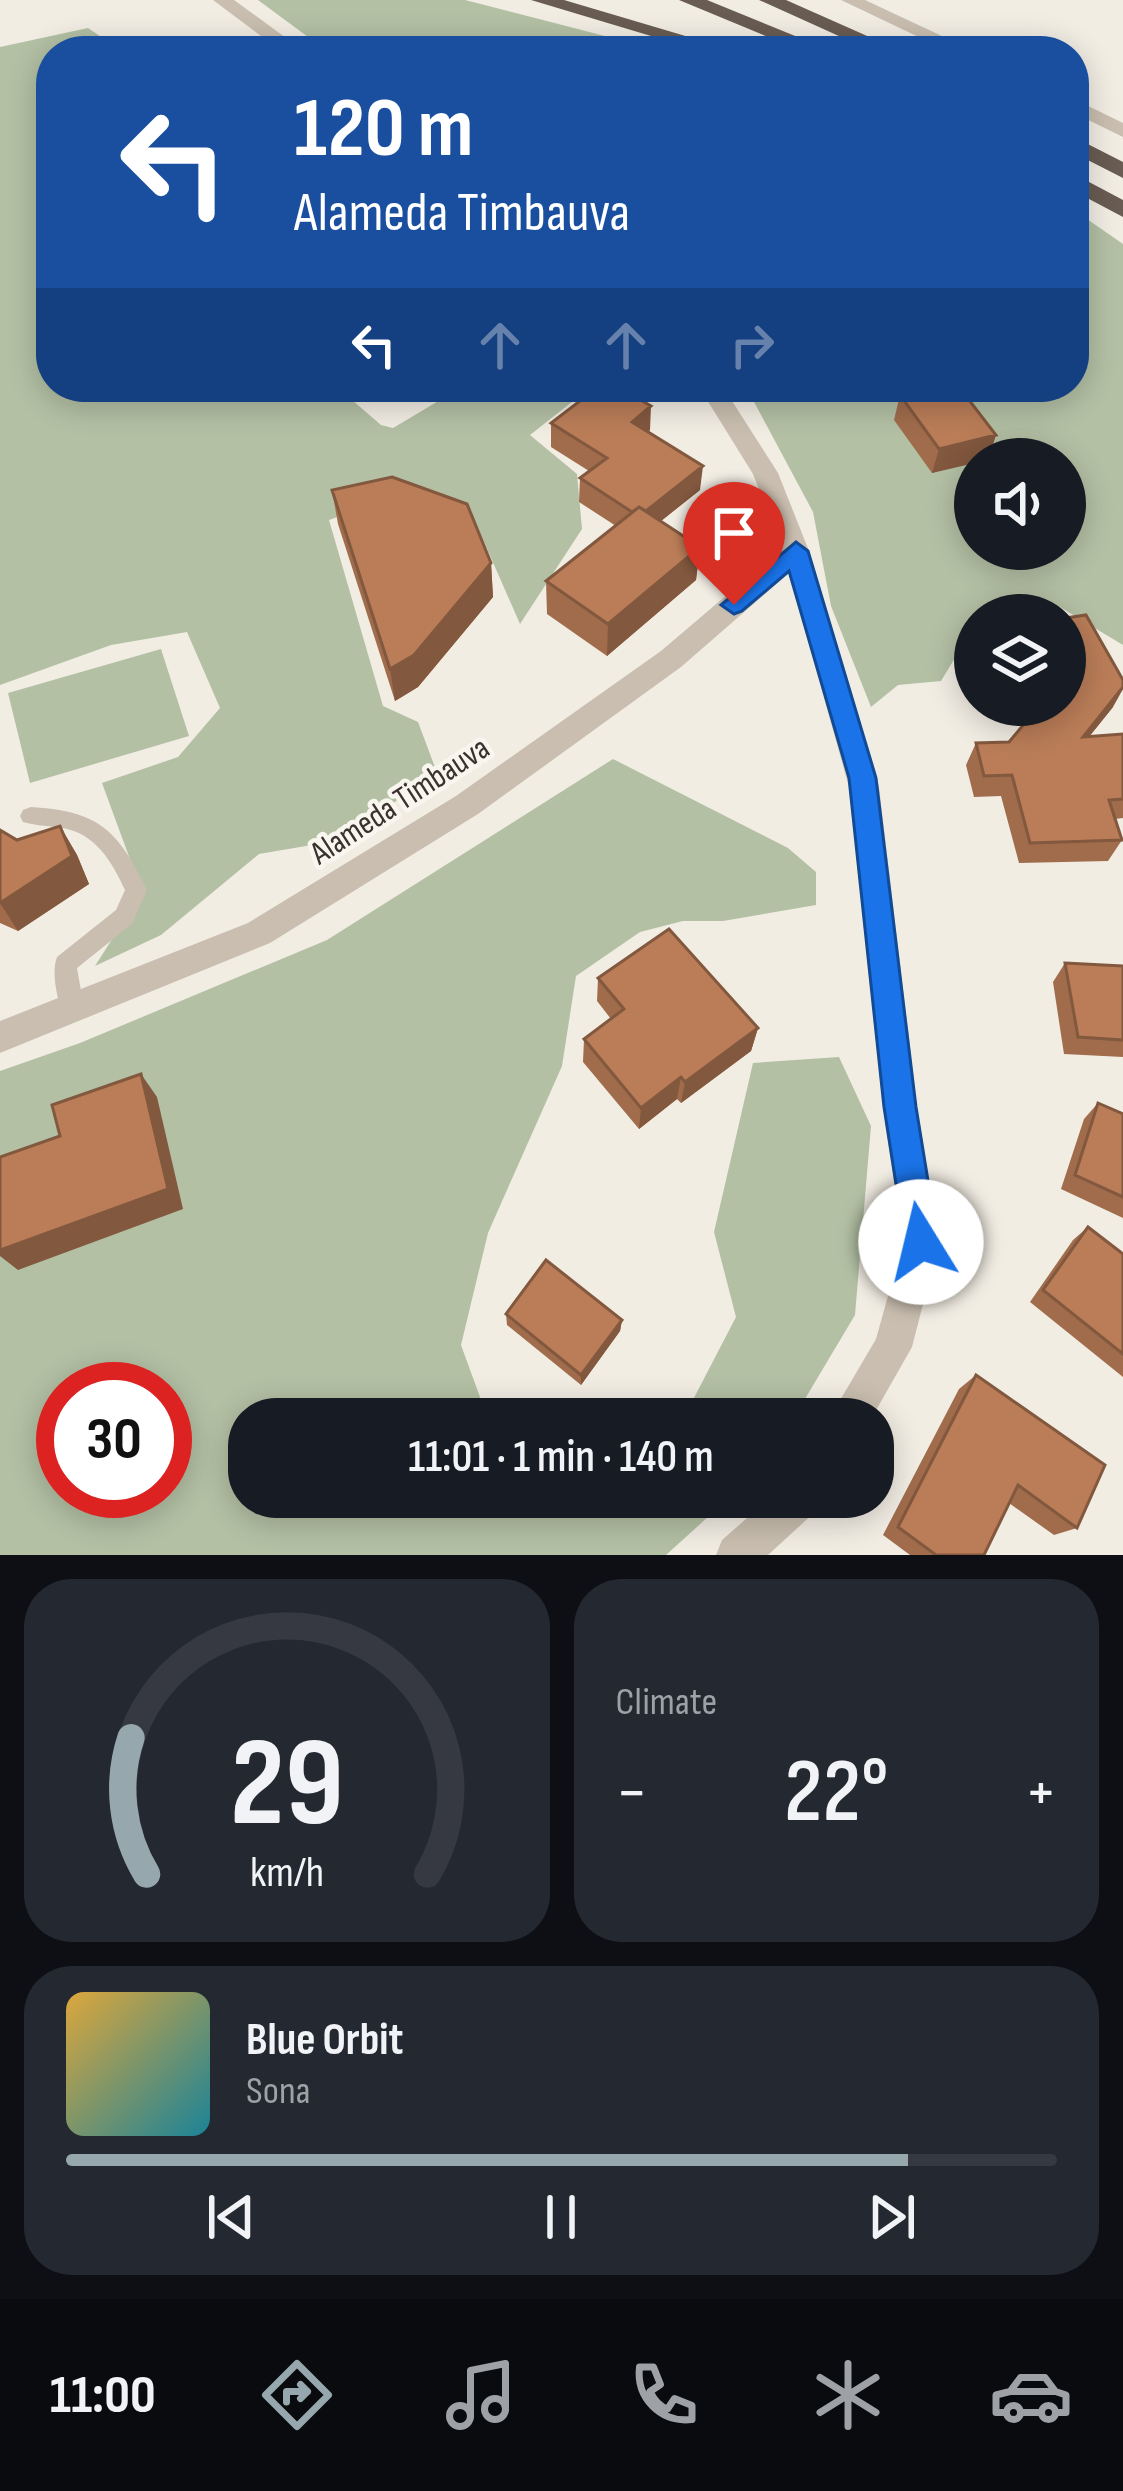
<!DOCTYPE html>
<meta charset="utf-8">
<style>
body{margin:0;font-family:"Sofia Sans Condensed",sans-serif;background:#242831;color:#f1f3f6;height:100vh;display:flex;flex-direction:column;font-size:45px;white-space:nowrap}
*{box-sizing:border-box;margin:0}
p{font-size:39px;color:#9ea1a6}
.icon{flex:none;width:66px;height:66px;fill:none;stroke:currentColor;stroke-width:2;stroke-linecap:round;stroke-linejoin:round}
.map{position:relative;height:1555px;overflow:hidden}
.details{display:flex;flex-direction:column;gap:24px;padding:24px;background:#0d0f14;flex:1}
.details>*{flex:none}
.guide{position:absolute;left:36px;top:36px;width:1053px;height:366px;border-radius:48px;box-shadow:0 6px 30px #0003;background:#1a4fa0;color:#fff;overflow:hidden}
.tools{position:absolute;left:954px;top:438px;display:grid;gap:24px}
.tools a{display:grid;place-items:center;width:132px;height:132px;border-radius:50%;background:#171b24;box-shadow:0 6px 30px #0003;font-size:60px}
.speed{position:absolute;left:36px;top:1362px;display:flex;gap:24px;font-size:60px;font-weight:700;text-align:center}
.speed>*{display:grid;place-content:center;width:156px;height:156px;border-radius:50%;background:#171b24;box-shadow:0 6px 30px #0003;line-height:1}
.speed .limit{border:18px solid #d22;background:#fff;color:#111}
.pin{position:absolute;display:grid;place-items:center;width:102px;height:102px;color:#fff;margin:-123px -51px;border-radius:50% 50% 50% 0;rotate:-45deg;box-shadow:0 0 12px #0007}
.pin .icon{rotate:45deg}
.me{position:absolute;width:132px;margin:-66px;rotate:351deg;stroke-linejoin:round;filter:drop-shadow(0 0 9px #0008)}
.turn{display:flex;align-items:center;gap:42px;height:252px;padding:0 60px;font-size:54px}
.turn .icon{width:156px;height:156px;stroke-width:2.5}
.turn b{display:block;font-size:84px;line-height:102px}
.lanes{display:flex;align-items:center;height:114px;padding:0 60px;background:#0003;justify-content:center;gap:60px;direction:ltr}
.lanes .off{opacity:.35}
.big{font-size:90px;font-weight:600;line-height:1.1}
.details .widget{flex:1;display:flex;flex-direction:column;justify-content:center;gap:18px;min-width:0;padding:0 42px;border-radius:48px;background:#242831}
.details .dial{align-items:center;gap:0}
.dial svg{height:312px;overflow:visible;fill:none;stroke:#363941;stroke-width:7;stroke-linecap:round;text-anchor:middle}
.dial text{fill:#f1f3f6;stroke:none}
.song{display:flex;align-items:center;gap:36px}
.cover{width:144px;height:144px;border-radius:18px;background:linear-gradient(135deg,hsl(40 70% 55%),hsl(190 70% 35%))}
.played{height:12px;border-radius:6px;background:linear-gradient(90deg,#96a8ae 85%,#363941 85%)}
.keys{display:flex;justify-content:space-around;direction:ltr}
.heat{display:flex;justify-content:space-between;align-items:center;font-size:66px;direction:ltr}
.details .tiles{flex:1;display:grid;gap:24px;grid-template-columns:1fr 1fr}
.widget:last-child{grid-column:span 2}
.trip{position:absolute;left:228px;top:1398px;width:666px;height:120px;border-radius:48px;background:#171b24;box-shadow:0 6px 30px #0003;font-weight:600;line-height:120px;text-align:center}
.dock{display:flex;height:192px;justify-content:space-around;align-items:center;background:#090b0e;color:#9ea1a6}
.dock .icon{width:84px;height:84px}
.dock .on{color:#96a8ae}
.dock b{font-size:54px;color:#f1f3f6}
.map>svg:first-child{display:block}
.green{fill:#b3c0a4;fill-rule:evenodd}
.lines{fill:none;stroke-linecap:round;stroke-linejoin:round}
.service{fill:#c9beaf;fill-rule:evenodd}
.minor{fill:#c9beaf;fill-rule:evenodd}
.trunk{fill:#695c52;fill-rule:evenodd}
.wall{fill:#a06c4c}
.shaded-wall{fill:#82583e}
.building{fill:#ba7d58;stroke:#82583e;stroke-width:3}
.route{fill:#1a73e8;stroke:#114b97;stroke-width:3}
.labels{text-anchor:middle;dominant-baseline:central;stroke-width:9;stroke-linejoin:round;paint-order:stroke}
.street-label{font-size:33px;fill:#39322d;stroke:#f9f6ef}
</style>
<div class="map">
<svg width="1123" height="1555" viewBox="0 0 1123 1555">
<rect width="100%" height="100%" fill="#f2ede3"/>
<path class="green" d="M258 0H465L663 51H327Z
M88 28 103 38 93 51H51V387H337L381 425 393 428 462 387H591L530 435 577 474 582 529 520 624 474 519 390 498 329 520 383 706 418 722 436 770 347 839 259 854 161 935 95 966 142 892 102 783 178 757 220 708 187 632 111 645 0 685V47Z
M1074 210 1123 244V645L1060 607 1017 600 975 615V625L941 681 898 685 871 707 831 606 813 512 746 387 853 391 1074 387ZM975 459H1065V549H975Z
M161 649 189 736 30 783 8 693Z
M613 759 788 848 816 872V905L723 921H683L640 932 576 976 562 1066 488 1233 461 1345 488 1419H249V1497H605L639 1504 643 1497H730L666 1555H0V1071L80 1043 327 940ZM63 1389H165V1491H63Z
M839 1057 871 1126 855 1315 793 1419H683L736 1317 714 1232 753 1063Z"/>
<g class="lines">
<path class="service" d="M31 807C99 811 118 830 147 890L132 924 77 968 84 1008 80 1016 72 1019 64 1016C57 1000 51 972 57 957L116 910 125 890C112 862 96 834 63 828 50 826 37 826 23 822L20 816 23 810Z"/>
<path class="minor" d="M213 0H234L304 51H281Z
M841 0H865L974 51H948Z
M1074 99 1123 123V137L1074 113Z
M699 387H723L778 473 809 551 879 787 917 1107 939 1242 912 1347 871 1419H829L876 1339 903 1242 883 1107 849 787 789 573 681 667 478 814 270 943 0 1053V1021L248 923 456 796 661 651 782 548 753 474Z
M771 1497H822L816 1511 768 1555H716L722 1540Z"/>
<path class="trunk" d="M531 0H564L736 51H701Z
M679 0H707L832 51H802Z
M759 0H786L901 51H872Z
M1074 137 1123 162V178L1074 153Z
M1074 174 1123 200V217L1074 191Z"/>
</g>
<path class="wall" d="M900 395 996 435 988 459H975L932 473 894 420Z
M551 423 650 430 648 432 700 490 661 521 700 547 696 580 607 656 547 614 546 581 616 526 579 502 580 478 589 471 551 447Z
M332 490 491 563 493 597 418 687 395 701 338 524Z
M1028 705 1113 707 1089 737 1123 734V818L1115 819 1122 840 1108 861 1019 863 1001 796 974 797 966 765 976 743 1009 742 1033 714Z
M60 826 77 855 89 884 18 931 0 923V830L17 840Z
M1065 963 1123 966V1057L1064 1054 1053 982Z
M598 978 758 1028 751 1051 681 1103 677 1099 639 1129 583 1062 584 1039 611 1019 597 1001Z
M1098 1103 1123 1114V1218L1061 1189 1084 1119Z
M1088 1227 1123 1254V1377L1030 1302 1073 1240Z
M506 1314 622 1320 620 1331 581 1385 507 1325Z
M976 1375 1077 1528 1054 1535 1009 1503 984 1555H910L883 1535 959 1389Z"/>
<path class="shaded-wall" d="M651 406 650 430 631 446 632 422Z
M996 435 988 459H975V463L932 473 939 449Z
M703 466 700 490 637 540 639 517Z
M700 547 696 580 607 656 608 624Z
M491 563 493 597 418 687 395 701 390 669Z
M1123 689 1113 707 1071 759 1083 737Z
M60 826 77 855 89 884 18 931 0 903Z
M758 1028 751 1051 681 1103 685 1082Z
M141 1074 157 1097 183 1209 18 1270 0 1256V1250Z
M681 1077 677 1099 639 1129 641 1108Z
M622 1320 620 1331 581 1385V1375Z"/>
<path class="building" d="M598 387H618L651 406 632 422 703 466 646 511 639 507 632 512 580 478 607 458 551 423Z
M935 387H959L996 435 939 449 900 395Z
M392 477 467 504 491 563 414 655 390 669 332 490Z
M639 507 700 547 608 624 546 581Z
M1086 615 1123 680V687L1083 737 1123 734V799L1109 800 1122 840 1030 843 1012 775 984 776 976 743 1009 742 1040 705H1065V618Z
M60 826 72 856 0 903V830L17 840Z
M669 929 758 1028 685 1082 681 1077 641 1108 584 1039 624 1009 598 978Z
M1065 963 1123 966V1040L1078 1037Z
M141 1074 168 1189 0 1250V1157L60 1136 52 1105Z
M1098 1103 1123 1114V1197L1075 1175Z
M1088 1227 1123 1254V1354L1043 1290Z
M546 1260 622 1320 581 1375 506 1314Z
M976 1375 1105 1465 1077 1528 1018 1485 984 1555H936L898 1527Z"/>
<path class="route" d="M796 542 808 551 876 778 916 1107 938 1242 933 1254 921 1259 909 1254 905 1242 884 1107 849 778 789 571 742 611 734 614 721 605Z"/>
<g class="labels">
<g class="street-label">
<text transform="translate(400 801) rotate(-33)">Alameda Timbauva</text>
</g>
</g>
</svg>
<div class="tools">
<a><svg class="icon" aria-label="sound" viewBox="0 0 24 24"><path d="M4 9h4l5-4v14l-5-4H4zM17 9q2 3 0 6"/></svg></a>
<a><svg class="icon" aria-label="layers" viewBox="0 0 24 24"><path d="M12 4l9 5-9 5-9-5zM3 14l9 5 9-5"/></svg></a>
</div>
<div class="speed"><div class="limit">30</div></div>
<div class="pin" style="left:734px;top:605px;background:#d93025"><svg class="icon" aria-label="arrive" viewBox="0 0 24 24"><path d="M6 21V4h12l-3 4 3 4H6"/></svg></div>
<svg class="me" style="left:921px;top:1242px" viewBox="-20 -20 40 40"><circle r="19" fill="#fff"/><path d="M0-13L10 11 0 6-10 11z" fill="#1a73e8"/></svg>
<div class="trip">11:01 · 1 min · 140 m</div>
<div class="guide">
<div class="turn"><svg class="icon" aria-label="left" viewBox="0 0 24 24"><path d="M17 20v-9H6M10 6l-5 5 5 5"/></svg><div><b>120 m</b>Alameda Timbauva</div></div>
<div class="lanes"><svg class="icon" aria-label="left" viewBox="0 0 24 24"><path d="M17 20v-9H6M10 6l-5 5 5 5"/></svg><svg class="icon off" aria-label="ahead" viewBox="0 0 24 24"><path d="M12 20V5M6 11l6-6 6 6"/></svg><svg class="icon off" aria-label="ahead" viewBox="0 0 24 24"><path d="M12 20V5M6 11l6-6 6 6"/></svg><svg class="icon off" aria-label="right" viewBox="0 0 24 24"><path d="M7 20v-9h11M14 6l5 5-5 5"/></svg></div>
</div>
</div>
<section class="details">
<div class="tiles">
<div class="widget dial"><svg viewBox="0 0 100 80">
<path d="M14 69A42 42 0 1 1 86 69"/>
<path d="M14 69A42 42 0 0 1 10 34" stroke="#96a8ae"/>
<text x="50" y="56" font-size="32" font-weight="700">29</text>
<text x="50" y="72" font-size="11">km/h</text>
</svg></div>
<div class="widget"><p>Climate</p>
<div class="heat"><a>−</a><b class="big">22°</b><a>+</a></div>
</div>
<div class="widget">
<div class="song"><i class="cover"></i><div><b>Blue Orbit</b><p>Sona</p></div></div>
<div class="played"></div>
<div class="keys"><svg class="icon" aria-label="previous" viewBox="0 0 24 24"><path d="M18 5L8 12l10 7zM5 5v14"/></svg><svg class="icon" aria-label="pause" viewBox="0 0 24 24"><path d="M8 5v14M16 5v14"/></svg><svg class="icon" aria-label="next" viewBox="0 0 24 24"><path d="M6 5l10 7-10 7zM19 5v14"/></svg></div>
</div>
</div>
</section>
<nav class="dock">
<b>11:00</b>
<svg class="icon on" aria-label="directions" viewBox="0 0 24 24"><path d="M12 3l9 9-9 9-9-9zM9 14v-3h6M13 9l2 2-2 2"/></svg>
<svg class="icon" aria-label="music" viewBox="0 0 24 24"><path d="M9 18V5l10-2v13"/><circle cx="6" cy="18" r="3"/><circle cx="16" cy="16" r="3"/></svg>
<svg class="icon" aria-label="phone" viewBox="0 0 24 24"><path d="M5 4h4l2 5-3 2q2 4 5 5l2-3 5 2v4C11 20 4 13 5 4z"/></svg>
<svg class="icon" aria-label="climate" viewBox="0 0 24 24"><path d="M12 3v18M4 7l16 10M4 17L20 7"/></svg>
<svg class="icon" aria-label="car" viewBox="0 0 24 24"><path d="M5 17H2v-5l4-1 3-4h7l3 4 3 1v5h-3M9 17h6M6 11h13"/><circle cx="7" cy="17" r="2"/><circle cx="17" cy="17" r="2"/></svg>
</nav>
